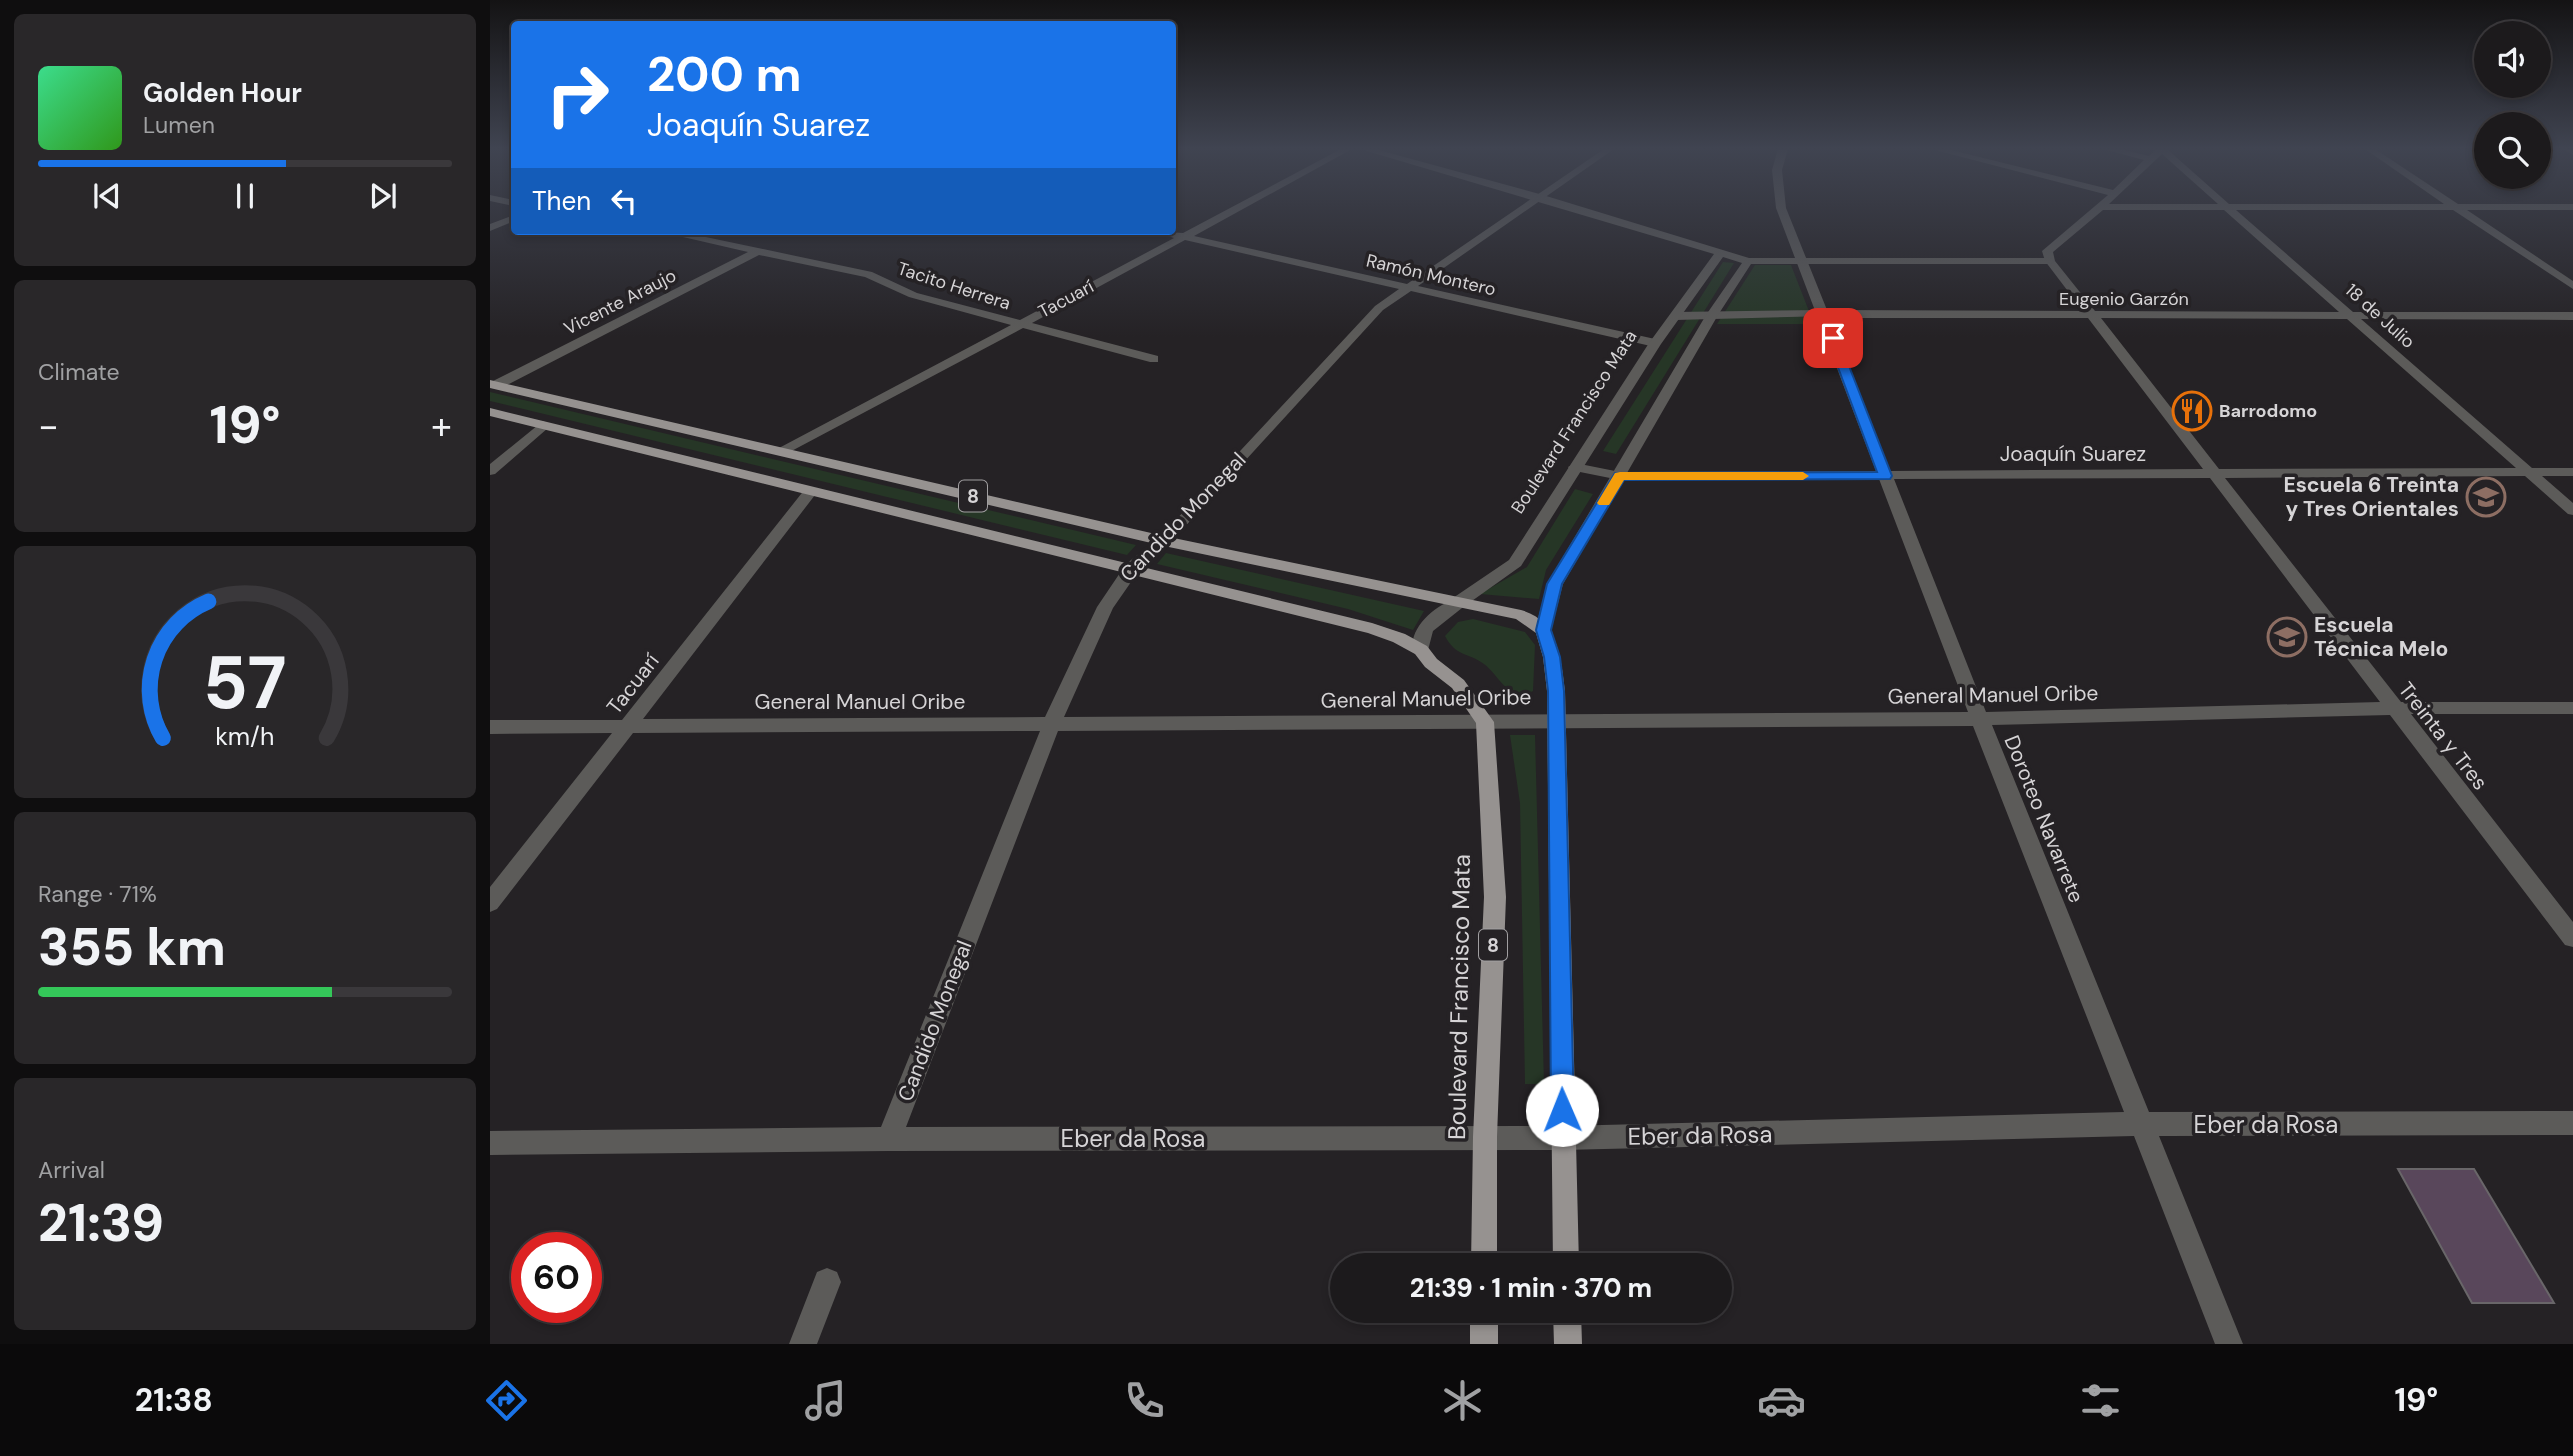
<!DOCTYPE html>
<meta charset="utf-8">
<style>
body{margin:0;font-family:"DM Sans",sans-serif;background:#292729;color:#f1f3f6;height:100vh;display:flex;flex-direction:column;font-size:26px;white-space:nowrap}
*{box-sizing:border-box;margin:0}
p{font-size:23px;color:#a0a1a3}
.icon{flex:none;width:38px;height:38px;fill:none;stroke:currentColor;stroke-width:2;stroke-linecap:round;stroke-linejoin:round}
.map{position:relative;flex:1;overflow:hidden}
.side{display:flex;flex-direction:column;gap:14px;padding:14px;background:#0f0e0f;width:490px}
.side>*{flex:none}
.banner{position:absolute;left:21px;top:21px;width:665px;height:214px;border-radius:7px;box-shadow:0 4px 10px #0003,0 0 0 2px #3a383b;background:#1a73e8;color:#fff;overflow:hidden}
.tools{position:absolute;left:1984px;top:21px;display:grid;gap:14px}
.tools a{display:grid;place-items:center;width:77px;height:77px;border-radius:50%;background:#1c1a1c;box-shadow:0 4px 10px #0003,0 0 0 2px #3a383b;font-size:35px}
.speed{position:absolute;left:21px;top:1232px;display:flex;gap:14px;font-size:35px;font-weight:700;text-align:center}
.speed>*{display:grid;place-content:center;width:91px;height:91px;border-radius:50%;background:#1c1a1c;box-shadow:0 4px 10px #0003,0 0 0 2px #3a383b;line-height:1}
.speed .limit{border:10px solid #d22;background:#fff;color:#111}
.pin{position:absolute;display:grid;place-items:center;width:60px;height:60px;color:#fff;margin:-30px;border-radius:14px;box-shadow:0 4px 10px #0006}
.me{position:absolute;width:77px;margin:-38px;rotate:359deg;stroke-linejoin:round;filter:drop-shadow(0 0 5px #0008)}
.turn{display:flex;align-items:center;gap:24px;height:147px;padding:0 21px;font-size:32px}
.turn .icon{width:91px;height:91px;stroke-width:2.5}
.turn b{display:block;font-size:49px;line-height:60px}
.then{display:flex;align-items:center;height:66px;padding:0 21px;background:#0003;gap:14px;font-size:26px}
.big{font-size:52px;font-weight:800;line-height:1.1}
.side .widget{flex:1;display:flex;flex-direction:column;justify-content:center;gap:10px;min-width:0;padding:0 24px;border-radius:10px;background:#292729}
.side .dial{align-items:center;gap:0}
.dial svg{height:182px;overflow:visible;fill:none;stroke:#3a383b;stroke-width:7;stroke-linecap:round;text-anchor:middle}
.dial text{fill:#f1f3f6;stroke:none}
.song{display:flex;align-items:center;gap:21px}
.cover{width:84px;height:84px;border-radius:10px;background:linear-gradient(135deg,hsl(150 70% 55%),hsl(110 70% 35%))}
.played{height:7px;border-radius:4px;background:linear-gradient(90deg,#1a73e8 60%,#3a383b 60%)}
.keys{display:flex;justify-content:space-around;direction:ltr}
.heat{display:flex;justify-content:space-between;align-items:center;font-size:38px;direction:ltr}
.charge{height:10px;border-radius:5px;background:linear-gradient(90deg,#34c759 71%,#3a383b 0)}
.trip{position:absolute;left:840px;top:1253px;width:402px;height:70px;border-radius:35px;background:#1c1a1c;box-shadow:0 4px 10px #0003,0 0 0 2px #3a383b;font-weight:800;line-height:70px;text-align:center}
.menu{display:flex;height:112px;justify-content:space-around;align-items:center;background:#0b0a0b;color:#a0a1a3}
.menu .icon{width:49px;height:49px}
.menu .selected{color:#1a73e8}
.menu b{font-size:32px;color:#f1f3f6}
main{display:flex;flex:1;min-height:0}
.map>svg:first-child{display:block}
.green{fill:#263626}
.building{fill:#59475b;stroke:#696669;stroke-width:2}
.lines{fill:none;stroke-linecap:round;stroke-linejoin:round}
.pedestrian{fill:#5c5b59;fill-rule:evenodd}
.minor{fill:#5c5b59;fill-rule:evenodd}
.tertiary{fill:#5c5b59;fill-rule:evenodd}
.primary{fill:#969290;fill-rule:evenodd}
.route{fill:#1a73e8;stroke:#114b97;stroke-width:2}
.slow{fill:#f59e0b}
.labels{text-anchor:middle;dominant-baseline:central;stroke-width:7;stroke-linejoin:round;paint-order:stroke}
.far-street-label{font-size:18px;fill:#d6d4d6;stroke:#252225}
.far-poi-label{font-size:18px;font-weight:bold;fill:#d6d4d6;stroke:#252225;text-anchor:start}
.shield{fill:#252225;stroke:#a19fa1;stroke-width:2}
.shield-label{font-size:19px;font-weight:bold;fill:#d6d4d6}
.street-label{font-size:21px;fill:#d6d4d6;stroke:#252225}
.poi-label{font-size:21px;font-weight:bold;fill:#d6d4d6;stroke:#252225;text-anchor:end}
.near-street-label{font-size:24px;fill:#d6d4d6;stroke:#252225}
</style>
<main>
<section class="side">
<div class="widget">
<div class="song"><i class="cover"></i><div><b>Golden Hour</b><p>Lumen</p></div></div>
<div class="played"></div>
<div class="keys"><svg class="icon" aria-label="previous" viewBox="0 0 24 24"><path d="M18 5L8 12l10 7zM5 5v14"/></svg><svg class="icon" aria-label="pause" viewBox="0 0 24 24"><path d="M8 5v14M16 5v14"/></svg><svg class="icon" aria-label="next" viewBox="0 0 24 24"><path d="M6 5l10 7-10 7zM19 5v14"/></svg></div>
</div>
<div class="widget"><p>Climate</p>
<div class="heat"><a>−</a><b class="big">19°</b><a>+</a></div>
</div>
<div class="widget dial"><svg viewBox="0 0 100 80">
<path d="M14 69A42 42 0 1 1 86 69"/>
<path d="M14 69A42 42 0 0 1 34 9" stroke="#1a73e8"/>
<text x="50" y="56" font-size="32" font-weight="700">57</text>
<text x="50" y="72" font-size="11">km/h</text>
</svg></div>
<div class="widget"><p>Range · 71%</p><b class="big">355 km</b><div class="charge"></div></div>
<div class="widget"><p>Arrival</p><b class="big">21:39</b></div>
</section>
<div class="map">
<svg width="2083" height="1344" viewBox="0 0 2083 1344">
<rect width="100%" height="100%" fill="#252225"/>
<path class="green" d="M1233 262 1244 263 1126 454 1113 451Z
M1265 265H1301L1324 324H1227Z
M0 392 646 545 637 555 0 401Z
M1085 489 1103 494 1056 570 1049 599 990 594 1037 567Z
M676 553 934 611 923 630 858 609 667 564Z
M983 619 1035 632 1045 645 1043 691C1020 705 1009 675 994 664 978 652 966 657 955 636L968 622Z
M1020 735H1045L1054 1084H1035L1030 803Z"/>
<path class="building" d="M1908 1169H1984L2064 1303H1982Z"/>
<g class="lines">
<path class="pedestrian" d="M1334 310 1338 312V316L1185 320 1179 316 1185 312Z"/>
<path class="minor" d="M851 149H862L704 236 917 284 1114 149H1124L928 286 1165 339 1171 343 1165 347 921 291 893 310 679 544 648 572 623 608 574 717 1478 712 1389 479 1130 480 1080 470 1078 467 1085 463 1130 472 1386 471 1286 208 1282 170 1288 149H1298L1292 170 1296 208 1337 310 1593 311 1555 261 1552 251 1618 195 1441 149H1457L1623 190 1654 160 1613 149H1630L1659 156 1666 149H1677L1739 204H1954L1875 149H1885L1968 204H2083V210H1977L2083 281V289L1963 210H1746L1863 312H2083V320L1871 319 2042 468H2083V476H2052L2083 503V515L2078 514 2035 476 1735 478 1911 702H2083V714H1921L2083 922V947L2075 945 1900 715 1502 725 1659 1112 2083 1111V1135L1669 1136 1753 1344H1725L1644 1136 1073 1150 399 1151 0 1155V1131L391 1127 550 731 143 733 7 909 0 912V887L122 733 0 734V720H132L315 489H325L327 492 325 495 153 719 555 717 607 607 636 564 669 538 885 306 909 289 695 240 542 323 668 356V362H660L533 328 294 455 287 451 289 448 521 325 419 297 375 277 269 255 11 388H1V382L258 252 167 231H187L382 272 427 293 530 320 684 238 663 231 693 233ZM1672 154 1728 204H1619ZM1613 210H1734L1849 312 1605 311 1565 261 1563 252ZM1340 318H1598L1713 469 1400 471ZM1611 318 1857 319 2026 468 1729 469ZM1720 478 1890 702 1496 712 1404 479ZM1483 726 1634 1112 1073 1126 416 1127 568 731Z
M2074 149H2083V155Z
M0 195 24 200V206L0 201Z
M24 215V221L0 231V224Z
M53 421 60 425 58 428 5 474 0 475V464Z
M966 599 972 600 974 604 972 608 943 631 937 654H925C914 631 946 604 966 599Z
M337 1268 347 1272 351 1282 327 1344H299L327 1272Z"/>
<path class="tertiary" d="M870 149H885L1053 195 1259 258H1560L1565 261 1560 264H1261L1228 315 1073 584 1061 630 1053 636 1045 630 1057 584 1216 315 1252 263 1233 257 1171 344 1031 566 972 608H960L958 604 960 600 1019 560 1159 343 1224 254Z"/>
<path class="primary" d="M0 380 674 536 1031 610C1068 620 1071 658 1075 691L1089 1265H1063L1057 691 1053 657 1046 633 1026 619 674 546 0 388Z
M0 408 882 623 915 634 937 646 947 659 974 680 1004 722 1016 897 1007 1137V1265H981L983 1137 994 897 986 723 962 688 935 667 925 654 903 642 878 633 0 416Z
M980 1311H1008V1344H980Z
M1063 1311H1091L1092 1344H1064Z"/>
</g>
<linearGradient id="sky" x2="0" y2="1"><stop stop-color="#141314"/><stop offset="0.44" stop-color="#404451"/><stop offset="1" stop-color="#404451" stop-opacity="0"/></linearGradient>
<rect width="2083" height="337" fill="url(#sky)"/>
<path class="route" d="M1343 334 1348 338 1402 476 1400 479 1134 480 1072 584 1061 630 1070 657 1074 691 1084 1110 1080 1118 1072 1121 1065 1118 1061 1110 1058 691 1054 657 1046 630 1057 584 1125 473 1387 472 1337 338Z"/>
<path class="slow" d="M1130 472H1313L1319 476 1313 480H1134L1119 505H1109L1107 503 1125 473Z"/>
<defs>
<symbol id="restaurant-ring" viewBox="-11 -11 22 22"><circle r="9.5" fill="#252225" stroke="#e8710a" stroke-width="1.5"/><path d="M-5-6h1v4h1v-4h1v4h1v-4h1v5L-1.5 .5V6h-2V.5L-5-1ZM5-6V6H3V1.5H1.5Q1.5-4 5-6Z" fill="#e8710a"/></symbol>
<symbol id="school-ring" viewBox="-11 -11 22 22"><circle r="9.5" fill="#252225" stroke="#8d6e63" stroke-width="1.5"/><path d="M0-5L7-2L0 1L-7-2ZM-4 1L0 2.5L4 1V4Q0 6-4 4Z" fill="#8d6e63"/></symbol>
</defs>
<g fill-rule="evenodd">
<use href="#restaurant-ring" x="1680" y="389" width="44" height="44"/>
<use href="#school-ring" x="1974" y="475" width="44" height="44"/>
<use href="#school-ring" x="1775" y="615" width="44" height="44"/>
</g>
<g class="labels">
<g class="far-street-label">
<text transform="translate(941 275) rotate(13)">Ramón Montero</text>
<text transform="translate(464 286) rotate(18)">Tacito Herrera</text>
<text transform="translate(576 299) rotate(-28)">Tacuarí</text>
<text x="1634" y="299">Eugenio Garzón</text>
<text transform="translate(130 302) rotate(-27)">Vicente Araujo</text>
<text transform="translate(1890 316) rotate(42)">18 de Julio</text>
<text transform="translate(1084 422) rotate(-57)">Boulevard Francisco Mata</text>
</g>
<g class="far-poi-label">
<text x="1729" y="411">Barrodomo</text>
</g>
<g class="shield">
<rect x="469" y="480.5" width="28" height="31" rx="5"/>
<rect x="989" y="929.5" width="28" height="31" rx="5"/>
</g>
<g class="shield-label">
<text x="483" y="496">8</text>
<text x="1003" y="945">8</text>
</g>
<g class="street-label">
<text x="1583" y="454">Joaquín Suarez</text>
<text transform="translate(693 517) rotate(-46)">Candido Monegal</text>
<text transform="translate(143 684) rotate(-52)">Tacuarí</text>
<text transform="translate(1503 695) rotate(-1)">General Manuel Oribe</text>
<text transform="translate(936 699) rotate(-1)">General Manuel Oribe</text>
<text x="370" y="702">General Manuel Oribe</text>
<text transform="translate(1953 736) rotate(52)">Treinta y Tres</text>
<text transform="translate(1554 819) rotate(68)">Doroteo Navarrete</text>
<text transform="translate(445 1021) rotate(-69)">Candido Monegal</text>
</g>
<g class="poi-label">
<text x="1969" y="485">Escuela 6 Treinta<tspan x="1969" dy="24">y Tres Orientales</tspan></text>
<text x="1824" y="625" text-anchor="start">Escuela<tspan x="1824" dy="24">Técnica Melo</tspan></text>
</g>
<g class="near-street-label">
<text transform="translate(969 997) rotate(-89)">Boulevard Francisco Mata</text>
<text x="1776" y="1124">Eber da Rosa</text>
<text transform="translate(1210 1135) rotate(-1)">Eber da Rosa</text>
<text x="643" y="1138">Eber da Rosa</text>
</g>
</g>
</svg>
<div class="tools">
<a><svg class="icon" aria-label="sound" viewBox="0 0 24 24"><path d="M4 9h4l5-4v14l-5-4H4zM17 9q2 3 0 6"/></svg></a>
<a><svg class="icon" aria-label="search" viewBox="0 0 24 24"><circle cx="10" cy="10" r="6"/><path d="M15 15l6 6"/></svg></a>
</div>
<div class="speed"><div class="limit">60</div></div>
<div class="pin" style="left:1343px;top:338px;background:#d93025"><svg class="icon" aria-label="arrive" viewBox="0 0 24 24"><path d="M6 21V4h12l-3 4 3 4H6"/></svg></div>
<svg class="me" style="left:1072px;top:1110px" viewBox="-20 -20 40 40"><circle r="19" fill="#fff"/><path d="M0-13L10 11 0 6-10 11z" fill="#1a73e8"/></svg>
<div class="trip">21:39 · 1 min · 370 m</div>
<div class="banner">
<div class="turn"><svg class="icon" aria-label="right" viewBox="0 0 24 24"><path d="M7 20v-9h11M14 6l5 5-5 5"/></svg><div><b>200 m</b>Joaquín Suarez</div></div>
<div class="then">Then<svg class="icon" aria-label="left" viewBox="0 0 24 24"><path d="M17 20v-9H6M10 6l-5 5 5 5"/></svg></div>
</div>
</div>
</main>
<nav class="menu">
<b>21:38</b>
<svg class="icon selected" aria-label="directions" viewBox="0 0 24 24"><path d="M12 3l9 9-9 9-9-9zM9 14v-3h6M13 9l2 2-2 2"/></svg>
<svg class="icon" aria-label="music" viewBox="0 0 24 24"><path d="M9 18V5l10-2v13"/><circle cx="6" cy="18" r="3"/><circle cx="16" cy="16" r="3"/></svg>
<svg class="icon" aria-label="phone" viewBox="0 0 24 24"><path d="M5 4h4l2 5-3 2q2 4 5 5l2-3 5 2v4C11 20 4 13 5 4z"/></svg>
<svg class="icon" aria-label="climate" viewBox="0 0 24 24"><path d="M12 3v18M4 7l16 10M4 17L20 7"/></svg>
<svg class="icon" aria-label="car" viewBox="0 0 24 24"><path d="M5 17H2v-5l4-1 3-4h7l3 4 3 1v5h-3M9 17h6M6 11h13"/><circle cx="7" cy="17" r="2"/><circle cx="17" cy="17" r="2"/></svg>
<svg class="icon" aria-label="filters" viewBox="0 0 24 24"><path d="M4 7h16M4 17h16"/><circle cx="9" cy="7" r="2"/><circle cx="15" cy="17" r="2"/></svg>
<b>19°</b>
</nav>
